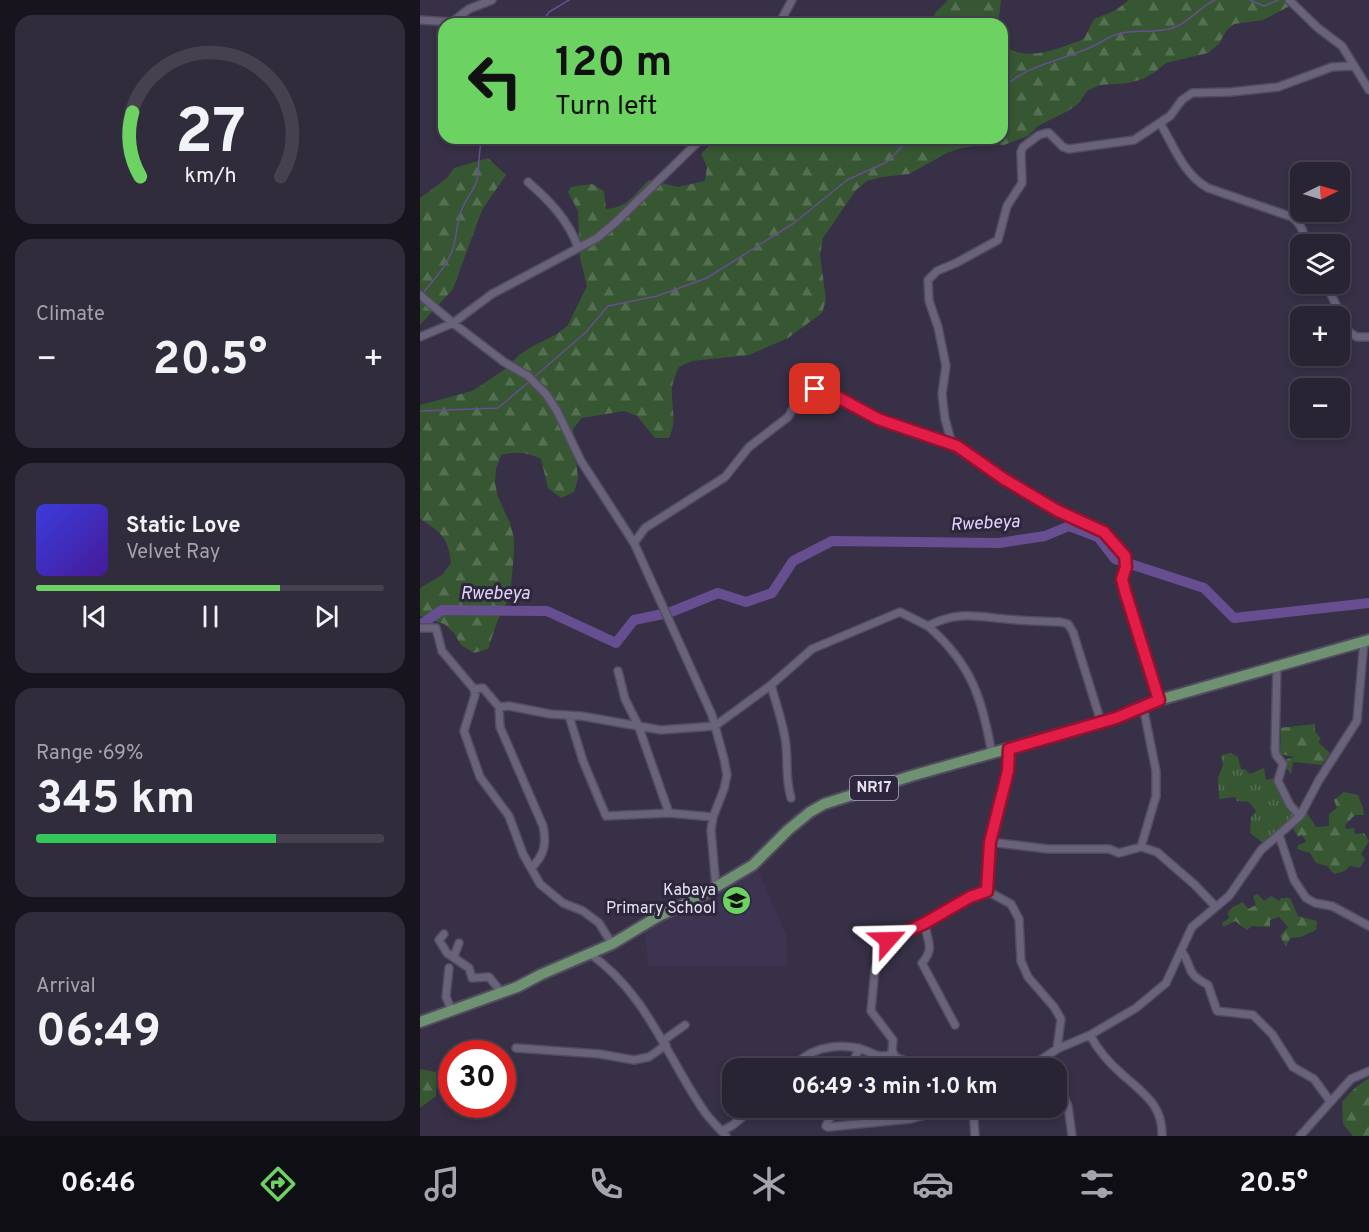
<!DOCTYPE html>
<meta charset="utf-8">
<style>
body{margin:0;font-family:Overpass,sans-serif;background:#312c3c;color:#f1f3f6;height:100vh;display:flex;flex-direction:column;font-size:22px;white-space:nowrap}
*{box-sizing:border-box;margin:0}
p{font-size:20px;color:#a5a4ac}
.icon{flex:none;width:33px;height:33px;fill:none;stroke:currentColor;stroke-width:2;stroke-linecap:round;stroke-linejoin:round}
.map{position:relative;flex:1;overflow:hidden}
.drawer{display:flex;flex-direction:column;gap:15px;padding:15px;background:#17141d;width:420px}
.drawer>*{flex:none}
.top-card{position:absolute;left:18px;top:18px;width:570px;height:126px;border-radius:18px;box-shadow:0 3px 9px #0003,0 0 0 2px #45414f;background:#6cd362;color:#111;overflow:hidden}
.needle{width:39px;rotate:85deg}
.tools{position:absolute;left:870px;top:162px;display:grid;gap:12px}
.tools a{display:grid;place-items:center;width:60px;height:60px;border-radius:12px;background:#292434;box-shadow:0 3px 9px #0003,0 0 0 2px #45414f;font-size:30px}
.speed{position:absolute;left:18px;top:1040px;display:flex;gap:12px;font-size:30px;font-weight:700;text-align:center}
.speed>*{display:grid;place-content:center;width:78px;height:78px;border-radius:50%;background:#292434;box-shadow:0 3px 9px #0003,0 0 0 2px #45414f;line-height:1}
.speed .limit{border:9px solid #d22;background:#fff;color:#111}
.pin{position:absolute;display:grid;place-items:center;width:51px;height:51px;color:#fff;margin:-26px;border-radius:12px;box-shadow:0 3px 9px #0006}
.me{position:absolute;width:66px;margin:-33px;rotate:65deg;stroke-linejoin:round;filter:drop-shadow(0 0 4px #0008)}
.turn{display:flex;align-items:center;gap:21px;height:126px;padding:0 18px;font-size:27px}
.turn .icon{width:78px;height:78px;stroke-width:2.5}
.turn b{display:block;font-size:42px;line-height:51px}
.big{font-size:45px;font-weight:700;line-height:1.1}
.drawer .widget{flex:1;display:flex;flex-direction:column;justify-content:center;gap:9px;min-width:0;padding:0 21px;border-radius:18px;background:#312c3c}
.drawer .dial{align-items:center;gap:0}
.dial svg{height:156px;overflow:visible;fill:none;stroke:#45414f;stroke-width:7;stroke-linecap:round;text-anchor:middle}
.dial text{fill:#f1f3f6;stroke:none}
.song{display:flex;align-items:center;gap:18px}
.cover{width:72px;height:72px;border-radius:9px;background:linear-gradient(135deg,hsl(240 70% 55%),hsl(260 70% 35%))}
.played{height:6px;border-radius:3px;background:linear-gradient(90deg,#6cd362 70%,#45414f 70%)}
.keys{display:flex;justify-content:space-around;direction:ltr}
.heat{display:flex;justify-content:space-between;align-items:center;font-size:33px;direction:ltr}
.charge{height:9px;border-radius:4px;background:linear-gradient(90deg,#34c759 69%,#45414f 0)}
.trip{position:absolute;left:302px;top:1058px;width:345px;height:60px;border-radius:18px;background:#292434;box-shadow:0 3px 9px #0003,0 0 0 2px #45414f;font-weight:700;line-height:60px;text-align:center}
.tabs{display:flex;height:96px;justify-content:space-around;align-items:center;background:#100e15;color:#a5a4ac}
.tabs .icon{width:42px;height:42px}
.tabs .on{color:#6cd362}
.tabs b{font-size:27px;color:#f1f3f6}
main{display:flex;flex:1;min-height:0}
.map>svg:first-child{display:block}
.built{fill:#3d3451}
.grass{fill:url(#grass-tufts)}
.forest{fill:url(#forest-firs)}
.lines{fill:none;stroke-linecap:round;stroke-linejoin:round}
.stream{stroke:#664e91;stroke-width:1.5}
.river{stroke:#664e91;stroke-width:10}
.street-casing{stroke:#524c5f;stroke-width:10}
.primary-casing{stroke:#524c5f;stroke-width:14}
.street{stroke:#69627b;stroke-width:7}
.primary{stroke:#6e9171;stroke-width:10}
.route-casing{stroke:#92132f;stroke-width:15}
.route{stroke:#e11d48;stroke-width:10}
.labels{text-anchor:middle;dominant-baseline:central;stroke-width:6;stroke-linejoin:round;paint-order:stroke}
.shield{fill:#2d263c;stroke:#afaabb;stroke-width:1.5}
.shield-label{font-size:15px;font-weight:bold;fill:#e7e2f1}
.poi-label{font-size:16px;fill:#e7e2f1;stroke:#2d263c;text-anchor:end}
.water-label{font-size:18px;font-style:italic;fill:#e0d4fc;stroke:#2d263c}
</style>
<main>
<section class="drawer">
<div class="widget dial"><svg viewBox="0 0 100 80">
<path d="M14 69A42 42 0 1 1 86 69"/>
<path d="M14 69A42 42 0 0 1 10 36" stroke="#6cd362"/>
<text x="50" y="56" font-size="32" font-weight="700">27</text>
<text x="50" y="72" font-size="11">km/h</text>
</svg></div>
<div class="widget"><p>Climate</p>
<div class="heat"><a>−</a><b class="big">20.5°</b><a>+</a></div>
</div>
<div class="widget">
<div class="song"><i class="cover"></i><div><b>Static Love</b><p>Velvet Ray</p></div></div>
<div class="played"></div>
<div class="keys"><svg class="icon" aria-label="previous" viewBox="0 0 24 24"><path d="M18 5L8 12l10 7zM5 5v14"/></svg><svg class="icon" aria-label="pause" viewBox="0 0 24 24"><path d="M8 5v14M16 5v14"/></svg><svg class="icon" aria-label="next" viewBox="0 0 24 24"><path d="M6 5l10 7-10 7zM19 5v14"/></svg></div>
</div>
<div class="widget"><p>Range · 69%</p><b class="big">345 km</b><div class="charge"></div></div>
<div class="widget"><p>Arrival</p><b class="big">06:49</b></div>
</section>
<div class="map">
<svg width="949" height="1136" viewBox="0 0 949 1136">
<defs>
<pattern id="grass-tufts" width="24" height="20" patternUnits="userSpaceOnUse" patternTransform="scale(1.5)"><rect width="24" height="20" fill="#375733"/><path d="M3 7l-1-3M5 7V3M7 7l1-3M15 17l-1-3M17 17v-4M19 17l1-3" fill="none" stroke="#546f51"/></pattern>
<pattern id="forest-firs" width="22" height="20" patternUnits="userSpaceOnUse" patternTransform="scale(1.5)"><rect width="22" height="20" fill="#375733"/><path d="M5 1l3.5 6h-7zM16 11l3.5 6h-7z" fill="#546f51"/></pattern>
</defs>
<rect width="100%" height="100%" fill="#373046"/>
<path class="built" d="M338 870 366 935 367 966H228L225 931Z"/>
<path class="grass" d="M811 753 818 757 821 769H825L830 774 844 768 846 780 854 778 856 785 875 815 844 844 830 833 831 817 836 811 829 802 817 801 815 797 799 799 798 778 803 765 801 755Z"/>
<path class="forest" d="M528 0H581L578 24H512L515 13Z
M709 0H873L868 7 843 20 814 24 806 31 799 44 788 53 746 63 735 72 723 79 708 83 680 85 667 91 659 103 648 111 618 126 608 136 584 145 569 144 541 148 527 153 489 174 462 177 447 181 436 190 403 238 400 255 406 300 402 313 368 338 329 355 272 361 259 367C255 376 251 384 252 395 252 414 257 419 249 438H235L217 416 204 411 162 418 153 429 158 479 154 492 141 498 128 488 121 459C106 452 97 451 81 455L76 469 75 483 78 497 90 523 94 538V553L90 596 77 622 68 649 54 653 41 645 34 633 24 624 0 616V588L22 575 31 563C28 537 21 532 0 519V405L52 391 87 368 99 355 111 347 137 334 148 325 167 286 160 258 158 211 148 192 151 187 172 184 184 191 186 209C210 207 213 194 229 180L258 187 285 181 287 167 281 154 297 138H365L380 146 398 138H582V45C609 63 636 49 664 39L674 19 696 10Z
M68 158 86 175 62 210 33 289 0 325V198L27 178 34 168Z
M895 724V731L901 739 898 742 910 753 902 765 873 762 871 774 866 767 867 759 875 757 860 754 861 728H859Z
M924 792 938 795 943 808 944 815H935L925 825 926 829 934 828 935 834 944 833 949 841 941 854 945 859 940 868 930 866 925 871 914 874 907 866 896 863 890 853 877 849 878 845 886 842 882 835 878 837 873 828 887 813 896 827 909 826V814L917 808 914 800Z
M838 894 844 901 851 896 859 901 861 898H870L878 916 897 921 896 930 881 937 870 938 866 947 860 936 868 927 859 917 850 920V927L832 926 827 930 815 921 803 927 802 923 809 918 808 912 813 907 823 902 828 909 836 905 833 896Z
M0 1069 16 1072V1096L0 1108Z
M949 1078V1136H933L923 1124 922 1102 936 1087Z"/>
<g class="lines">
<path class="stream" d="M830 0 844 6 858 0
M121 24 129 12 149 0
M582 89C606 65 640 61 669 48 681 43 690 35 702 33 719 30 737 33 753 28 770 22 779 7 795 0
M3 293C15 278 29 264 34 245 37 233 37 221 42 209 46 198 54 191 57 180 60 166 58 152 62 138
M113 378 165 333 188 306 237 296 287 278 374 223 427 180 467 162 490 138
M0 411 78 408 110 381"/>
<path class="river" d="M251 612 298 593 326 602 352 593 373 561 412 541 579 543 625 536 649 526 678 537 695 559 784 588 814 618 949 603
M0 625 22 610 127 611 196 643 214 620 243 614"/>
<defs>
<path id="street" d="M869 0 898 28 922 46 949 90
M0 20 32 22 49 9 72 0
M359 24 372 0
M740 123C754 146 763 174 788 188L872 217C881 224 885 232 885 244
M108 182C130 201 148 220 158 247
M906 284 929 332 937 337H949
M0 295 33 323 84 362 108 376 126 394 137 411 161 461 214 543 292 715 304 759 307 775 304 789 293 817 291 830 296 887
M0 337 33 323 72 294 177 238 196 222 282 138
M532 444 525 419 522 394 526 366 518 327 509 301 508 280 517 271 536 263 578 240 587 206 602 183 601 152 603 147 619 135 626 133H629L643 147 649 149 714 140 750 116 762 100 772 93 811 92 858 87 912 67 932 66
M214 543 225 528 305 477 329 447 368 417 383 392 395 389 410 393 458 419 528 442 545 451 584 479 638 511 684 533 705 556 706 567 702 579 705 591 739 700
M508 626C552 665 562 698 572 754
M0 628H16L22 651 54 689 55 695 44 731 60 777 89 816 103 854 120 884 143 903 163 911 179 923 192 944
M857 665 855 749 856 755 863 764 858 781 870 805 880 816
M198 671 205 699 218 725 249 813
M351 685C356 704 364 725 366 745 368 766 365 776 371 798
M54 689 63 688 79 707 89 706 130 714 161 716 241 730 295 726 351 685 392 649 480 612 508 626C537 611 554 616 585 619 604 621 623 621 641 622L648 624 653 632 681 722
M79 707 80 727 123 826C127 844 124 856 111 868
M149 716 163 761 186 816 249 813 293 817
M589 749 588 770 570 842 571 849 567 891 591 904 599 919 601 961 608 977 634 1007 641 1019 637 1049 609 1068
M859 835 874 880 886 898 895 903 912 906 949 926
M570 842 628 849H689L699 853 721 847 737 852 775 885 796 907
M721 847 736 796V771L723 706
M505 923C506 941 516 947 502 963L535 1025
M24 934 19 940 27 953 49 968 52 978 69 977 82 993
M761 950C775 970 763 971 788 985L797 1011 833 1015 852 1034 873 1067 894 1079 910 1101
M169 953C226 993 245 1053 282 1108 288 1118 298 1127 306 1136
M34 956 39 943
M29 968 26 997 32 1011
M670 1035C678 1050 690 1064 703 1075 723 1093 743 1105 742 1136
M244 1040 265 1025
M96 1048 180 1054 214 1060 229 1057 246 1045
M637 1049 670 1035 716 1008 746 983 772 927 809 896 841 850 880 816 899 780 937 721 944 641
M373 1068C387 1049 414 1043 437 1048 453 1051 455 1060 473 1054
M431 1068 439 1048
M503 1068 475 1057 472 1050 473 1040 451 1011 455 968 461 959 462 944 527 911 550 897 567 891
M636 1091 642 1093 648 1106 652 1136
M415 1107 406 1126 408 1127 490 1119 535 1107 552 1108
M553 1107 555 1136
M302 1131 313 1125 334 1107
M880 1136 931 1079 949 1071"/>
<path id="primary" d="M0 1022 97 987 122 974 192 944 237 917 279 897 333 865 368 830 390 812 404 804 491 776 696 718 739 700 949 640"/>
</defs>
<use href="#street" class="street-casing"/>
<use href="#primary" class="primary-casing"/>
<use href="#street" class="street"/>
<use href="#primary" class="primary"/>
</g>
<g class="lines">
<defs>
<path id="route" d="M395 389 410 393 458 419 537 446 584 479 638 511 684 532 705 556 706 567 702 579 705 591 739 700 696 718 589 749 588 771 570 842 567 891 550 897 505 923 468 940"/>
</defs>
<use href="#route" class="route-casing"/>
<use href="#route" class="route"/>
</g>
<defs>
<symbol id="school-disc" viewBox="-11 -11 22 22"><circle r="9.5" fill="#6cd362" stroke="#2d263c"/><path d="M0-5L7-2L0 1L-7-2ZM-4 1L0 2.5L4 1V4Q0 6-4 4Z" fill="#111"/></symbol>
</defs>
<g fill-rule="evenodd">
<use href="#school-disc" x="300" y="884" width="33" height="33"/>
</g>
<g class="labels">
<rect class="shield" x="430" y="776" width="48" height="24" rx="4.5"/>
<g class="shield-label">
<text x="454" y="788">NR17</text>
</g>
<g class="poi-label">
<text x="296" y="891">Kabaya<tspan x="296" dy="18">Primary School</tspan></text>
</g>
<g class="water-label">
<text transform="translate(565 524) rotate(-3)">Rwebeya</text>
<text x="75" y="594">Rwebeya</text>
</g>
</g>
</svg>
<div class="tools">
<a><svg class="needle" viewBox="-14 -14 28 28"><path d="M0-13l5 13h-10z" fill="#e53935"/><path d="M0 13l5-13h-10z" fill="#a5a4ac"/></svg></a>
<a><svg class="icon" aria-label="layers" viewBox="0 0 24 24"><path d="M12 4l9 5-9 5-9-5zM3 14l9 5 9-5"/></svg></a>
<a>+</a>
<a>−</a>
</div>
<div class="speed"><div class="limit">30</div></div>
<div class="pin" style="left:395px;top:389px;background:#d93025"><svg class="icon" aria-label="arrive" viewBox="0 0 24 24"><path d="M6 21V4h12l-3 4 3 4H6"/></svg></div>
<svg class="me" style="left:468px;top:940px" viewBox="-20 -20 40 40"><path d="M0-17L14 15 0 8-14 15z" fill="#e11d48" stroke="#fff" stroke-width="4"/></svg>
<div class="trip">06:49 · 3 min · 1.0 km</div>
<div class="top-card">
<div class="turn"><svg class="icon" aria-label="left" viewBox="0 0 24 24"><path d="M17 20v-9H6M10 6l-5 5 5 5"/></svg><div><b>120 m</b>Turn left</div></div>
</div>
</div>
</main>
<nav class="tabs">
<b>06:46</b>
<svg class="icon on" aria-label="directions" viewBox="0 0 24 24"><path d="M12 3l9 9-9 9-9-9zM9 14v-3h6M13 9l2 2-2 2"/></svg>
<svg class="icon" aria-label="music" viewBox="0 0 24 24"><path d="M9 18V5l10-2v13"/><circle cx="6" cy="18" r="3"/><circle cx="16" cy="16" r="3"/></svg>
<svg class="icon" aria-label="phone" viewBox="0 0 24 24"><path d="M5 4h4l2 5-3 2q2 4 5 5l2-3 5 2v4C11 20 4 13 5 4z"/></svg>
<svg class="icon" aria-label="climate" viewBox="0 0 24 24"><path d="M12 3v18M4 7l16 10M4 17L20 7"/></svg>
<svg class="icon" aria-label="car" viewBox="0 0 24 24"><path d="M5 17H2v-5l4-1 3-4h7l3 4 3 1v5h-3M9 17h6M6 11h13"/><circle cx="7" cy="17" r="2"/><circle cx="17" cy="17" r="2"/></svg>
<svg class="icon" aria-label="filters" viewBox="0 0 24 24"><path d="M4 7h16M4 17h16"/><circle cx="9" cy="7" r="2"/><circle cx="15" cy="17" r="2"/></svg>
<b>20.5°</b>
</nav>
